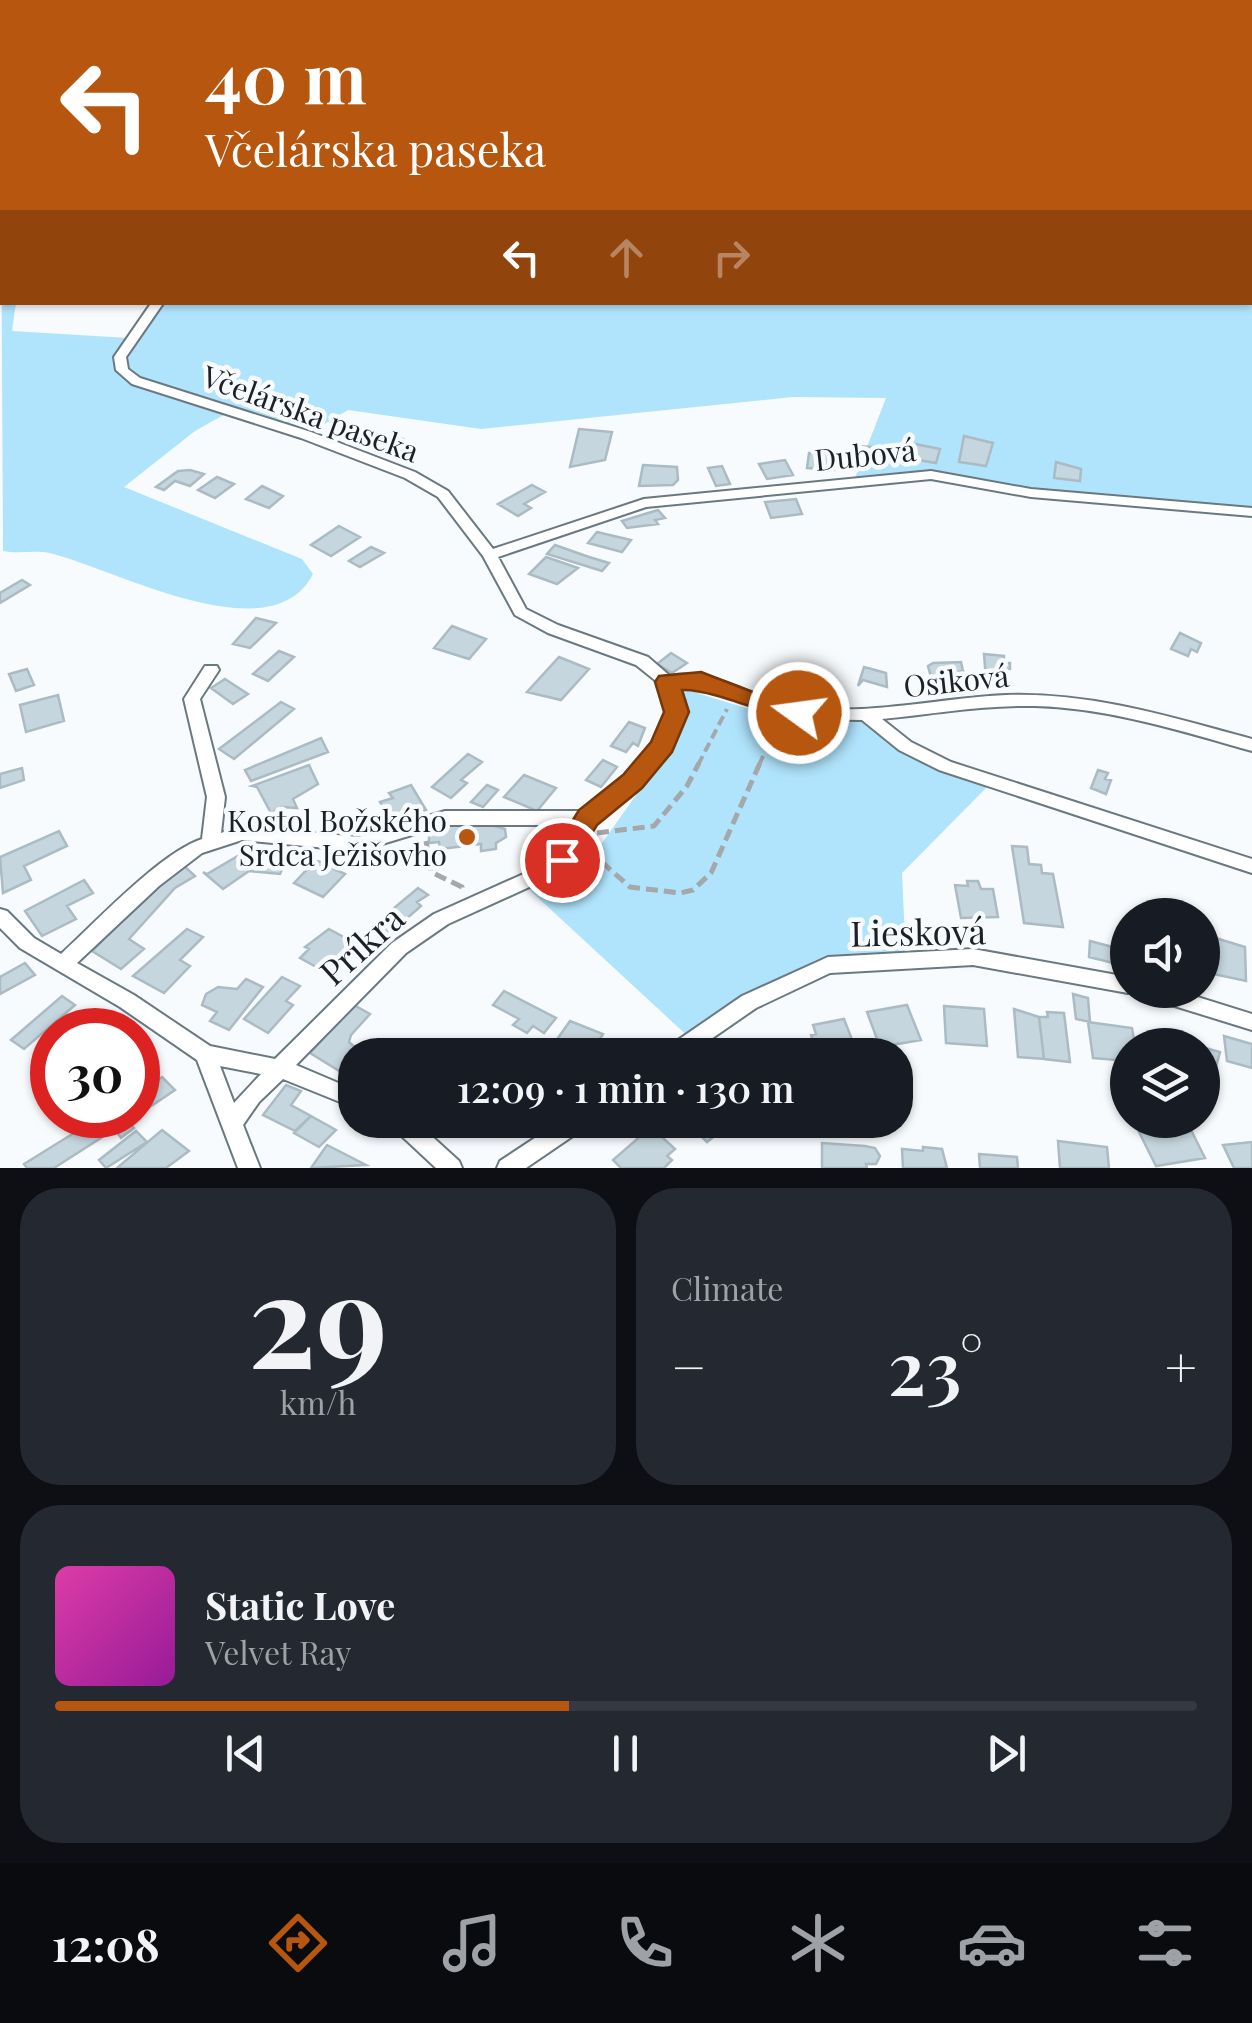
<!DOCTYPE html>
<meta charset="utf-8">
<style>
body{margin:0;font-family:"Playfair Display",serif;background:#242831;color:#f1f3f6;height:100vh;display:flex;flex-direction:column;font-size:38px;white-space:nowrap}
*{box-sizing:border-box;margin:0}
p{font-size:32px;color:#9ea1a6}
.icon{flex:none;width:55px;height:55px;fill:none;stroke:currentColor;stroke-width:2;stroke-linecap:round;stroke-linejoin:round}
.map{position:relative;height:1168px;overflow:hidden}
.sheet{display:flex;flex-direction:column;gap:20px;padding:20px;background:#0d0f14;flex:1}
.sheet>*{flex:none}
.guide{position:absolute;left:0px;top:0px;width:1252px;height:305px;box-shadow:0 2px 8px #0004;background:#b6560f;color:#fff;overflow:hidden}
.fabs{position:absolute;left:1110px;top:898px;display:grid;gap:20px}
.fabs a{display:grid;place-items:center;width:110px;height:110px;border-radius:50%;background:#171b24;box-shadow:0 2px 8px #0004;font-size:50px}
.speed{position:absolute;left:30px;top:1008px;display:flex;gap:20px;font-size:50px;font-weight:700;text-align:center}
.speed>*{display:grid;place-content:center;width:130px;height:130px;border-radius:50%;background:#171b24;box-shadow:0 2px 8px #0004;line-height:1}
.speed .limit{border:15px solid #d22;background:#fff;color:#111}
.pin{position:absolute;display:grid;place-items:center;width:85px;height:85px;color:#fff;margin:-42px;border:5px solid #fff;border-radius:50%;box-shadow:0 2px 10px #0007}
.me{position:absolute;width:110px;margin:-55px;rotate:284deg;stroke-linejoin:round;filter:drop-shadow(0 0 8px #0008)}
.turn{display:flex;align-items:center;gap:35px;height:210px;padding:0 40px;font-size:45px}
.turn .icon{width:130px;height:130px;stroke-width:2.5}
.turn b{display:block;font-size:70px;line-height:85px}
.lanes{display:flex;align-items:center;height:95px;padding:0 40px;background:#0003;justify-content:center;gap:50px;direction:ltr}
.lanes .off{opacity:.35}
.big{font-size:75px;font-weight:600;line-height:1.1}
.sheet .widget{flex:1;display:flex;flex-direction:column;justify-content:center;gap:15px;min-width:0;padding:0 35px;border-radius:40px;background:#242831}
.sheet .dial{align-items:center;gap:0}
.dial b{font-size:130px;line-height:1}
.song{display:flex;align-items:center;gap:30px}
.cover{width:120px;height:120px;border-radius:15px;background:linear-gradient(135deg,hsl(320 70% 55%),hsl(300 70% 35%))}
.played{height:10px;border-radius:5px;background:linear-gradient(90deg,#b6560f 45%,#363941 45%)}
.keys{display:flex;justify-content:space-around;direction:ltr}
.heat{display:flex;justify-content:space-between;align-items:center;font-size:55px;direction:ltr}
.sheet .tiles{flex:1;display:grid;gap:20px;grid-template-columns:1fr 1fr}
.widget:last-child{grid-column:span 2}
.trip{position:absolute;left:338px;top:1038px;width:575px;height:100px;border-radius:40px;background:#171b24;box-shadow:0 2px 8px #0004;font-weight:600;line-height:100px;text-align:center}
.tabs{display:flex;height:160px;justify-content:space-around;align-items:center;background:#090b0e;color:#9ea1a6}
.tabs .icon{width:70px;height:70px}
.tabs .on{color:#b6560f}
.tabs b{font-size:45px;color:#f1f3f6}
.map>svg:first-child{display:block}
.green{fill:#b0e4fd}
.building{fill:#c6d6de;stroke:#abbbc3;stroke-width:2.5}
.lines{fill:none;stroke-linecap:round;stroke-linejoin:round}
.minor-casing{stroke:#6a7980;stroke-width:4}
.path-far2{stroke:#a4a8ab;stroke-width:2.5;stroke-dasharray:6 2.5;stroke-linecap:butt}
.path-far1{stroke:#a4a8ab;stroke-width:4;stroke-dasharray:10 5;stroke-linecap:butt}
.path{stroke:#a4a8ab;stroke-width:5;stroke-dasharray:12 6;stroke-linecap:butt}
.minor{fill:#fff;fill-rule:evenodd}
.route{fill:#b6560f;stroke:#76380a;stroke-width:2.5}
.poi-dot{fill:#b6560f;stroke:#f8fbfd;stroke-width:4}
.labels{text-anchor:middle;dominant-baseline:central;stroke-width:9;stroke-linejoin:round;paint-order:stroke}
.street-label{font-size:30px;fill:#1b2124;stroke:#f8fbfd}
.poi-label{font-size:30px;fill:#1b2124;stroke:#f8fbfd;text-anchor:end}
.near-street-label{font-size:35px;fill:#1b2124;stroke:#f8fbfd}
</style>
<div class="map">
<svg width="1252" height="1168" viewBox="0 0 1252 1168">
<rect width="100%" height="100%" fill="#f8fbfd"/>
<path class="green" d="M0 0H1252V512L1031 493 931 475 853 483 886 398 793 397 481 429 348 410 306 435 136 381 120 357 158 303 1250 302V2H2V302L16 303 12 331 129 338 113 360 126 381 229 412 195 431 124 487 302 559 313 574C271 656 114 568 49 553 35 550 19 554 3 551Z
M683 688C745 709 801 727 868 717L905 746 993 781 902 873 906 961 828 965 693 1041 522 883 554 868 568 869 590 842 602 843 671 746 685 717Z"/>
<path class="building" d="M579 429 612 432 605 460 570 467Z
M374 432 403 439 394 449 365 441Z
M964 436 993 443 986 466 959 462Z
M910 443 940 449 936 463 906 458Z
M856 446 872 447V466L856 465Z
M809 453 840 455 839 465H834V470L807 468Z
M785 460 793 475 767 479 759 464Z
M1056 462 1081 469 1080 481 1054 478Z
M643 465 677 467 678 480 673 485 639 486Z
M722 466 730 484 716 486 708 468Z
M190 470 204 474 190 486 175 481 164 490 156 487 178 471Z
M217 477 234 484 215 498 198 490Z
M532 485 545 492 524 504 531 508 518 516 498 504Z
M262 486 283 496 269 508 246 499Z
M796 499 802 514 771 518 765 502Z
M658 510 665 518 655 520 658 524 627 528 622 521Z
M339 526 360 537 331 556 311 545Z
M597 532 631 540 622 552 588 543Z
M555 545 589 557 609 563 602 571 547 554Z
M371 547 384 553 360 567 349 561Z
M546 557 578 568 557 584 529 574Z
M22 580 30 585 0 603V593Z
M256 618 276 623 250 648 233 644Z
M452 626 486 639 469 659 434 648Z
M1180 633 1201 643 1197 652 1191 649 1188 656 1171 649Z
M279 651 294 657 268 681 253 674Z
M671 653 687 663 672 673 657 664Z
M984 654 1004 656V663H1010V669H1005L1006 682 986 680Z
M559 657 589 669 561 700 527 692Z
M961 662 963 671 931 677 928 666 933 663Z
M864 667 886 673 887 687 863 680 858 686Z
M27 669 34 685 16 691 9 674Z
M225 679 248 694 233 704 211 688Z
M58 695 64 721 26 732 20 705Z
M281 702 294 709 234 759 219 749Z
M629 722 645 728 638 746 633 743 626 752 611 746Z
M321 738 328 752 251 781 245 770Z
M468 754 482 762 461 780 467 783 451 798 432 787Z
M603 760 617 767 601 787 586 780Z
M309 765 318 784 293 799 297 808 282 807 271 813 257 787 252 786Z
M22 768 24 780 0 788V774Z
M1098 770 1108 773 1105 779 1111 780 1106 794 1091 788Z
M524 775 556 788 537 811 504 797Z
M411 785 426 810 404 819 401 813 389 817 380 802 393 798 389 793Z
M487 785 498 790 483 807 471 802Z
M484 823 505 829 506 837 496 843V849L481 851V844L440 849 439 842 429 843V833L439 832V826Z
M59 831 67 846 24 866 31 880 3 893 0 857Z
M1012 846 1027 847 1029 864 1041 865 1042 873 1053 874 1063 927 1024 923Z
M253 847 289 854 280 874 249 871 223 889 203 872 207 874Z
M315 861 338 864 334 869 345 874 323 897 294 883Z
M578 865 595 872 585 884 569 877Z
M184 866 195 876 175 888 129 939 144 949 121 969 92 951 162 880Z
M84 880 93 893 67 906 76 919 42 936 25 911Z
M967 881H978L981 889H993L998 917 961 918 955 885 968 886Z
M418 888 428 895 417 902 421 906 389 934 376 923Z
M187 929 203 937 180 960 190 966 164 993 133 976Z
M329 929 353 942 333 962 338 965 329 974 300 958 309 949 305 947Z
M1209 936 1245 947 1246 981 1209 973Z
M1090 941 1124 950 1121 965 1089 957Z
M25 963 35 975 0 994V977Z
M282 977 300 986 286 1001 293 1005 268 1033 244 1019Z
M246 979 263 987 229 1030 210 1021 217 1012 202 1005 206 994 218 987 237 989Z
M504 991 556 1018 544 1033 533 1026 527 1033 513 1025 519 1019 493 1005Z
M1073 994 1088 998 1090 1022 1076 1019Z
M62 996 75 1005 24 1049 11 1040Z
M354 1005 370 1014 351 1035 349 1042 358 1050 341 1072 310 1053Z
M907 1005 921 1040 880 1047 867 1012Z
M944 1006 984 1009 987 1046 946 1043Z
M1014 1009 1039 1017 1044 1059 1018 1057Z
M1047 1012 1064 1013 1070 1062 1044 1059 1039 1017H1048Z
M103 1013 117 1026 111 1030H81Z
M844 1019 856 1050 817 1055 811 1035 816 1034 813 1025Z
M570 1021 603 1034 590 1055 548 1052Z
M1088 1022 1132 1028 1135 1045H1128V1061L1093 1058Z
M1224 1036 1252 1044V1068L1227 1061Z
M1202 1047 1220 1052 1210 1089 1202 1087Z
M149 1050 158 1062 138 1076V1058Z
M162 1077 175 1090 129 1121 123 1115H138V1093Z
M286 1085 301 1091 291 1105 311 1116 295 1131 263 1115Z
M103 1115H123L134 1128 121 1138 115 1129 54 1168H27L24 1164Z
M311 1116 336 1130 319 1147 294 1133Z
M685 1120H735L707 1142Z
M1189 1126 1205 1158 1156 1166 1139 1132Z
M651 1127 675 1149 667 1156 672 1160 664 1168H621L613 1160Z
M162 1130 189 1151 166 1168H117Z
M136 1131 147 1142 106 1168 99 1160Z
M1058 1141 1107 1147 1109 1168H1060Z
M1252 1142V1168H1234L1223 1145Z
M822 1143 865 1146 875 1148 880 1156 876 1164H866L867 1168H822Z
M327 1145 366 1165 311 1168Z
M923 1147 942 1149 947 1168H903L902 1149 923 1151Z
M979 1154 1017 1157 1018 1168H980Z"/>
<g class="lines">
<defs>
<path id="minor" d="M152 302H164L126 357 128 369 140 378 311 432 415 472 448 491 493 549 644 499 931 471 1031 489 1252 508V516L1031 497 931 479 646 507 498 557 526 609 558 625 648 657 670 676C718 667 756 702 801 707 870 716 938 698 1006 695 1090 692 1171 717 1252 739V751C1181 731 1109 708 1035 706 983 705 933 714 882 719L911 742 951 762 1252 859V873L939 770 899 750 862 720 799 719 760 708 712 689 699 686H677L685 702 683 721 659 763 627 797 594 822 580 849 560 873 448 924 406 953 296 1065 355 1090V1108L283 1079 259 1102 243 1125 260 1168H238L197 1060 120 1007 20 948 0 928V909L7 911 34 938 61 954C96 922 160 853 202 839L207 797 184 699 205 666H217L219 670 200 699 225 797 221 833 242 826 359 837 445 811H584L615 789 647 755 667 721 669 702 661 685 636 665 548 633 515 615 483 556 438 497 405 478 301 438 132 384 116 370 114 357ZM445 825H576L568 839 548 863 434 914 392 943 275 1059 210 1046 134 995 77 963 159 886 202 853 242 840 359 851ZM220 1066 261 1074 234 1103Z
M973 949 1128 977V990H1135L1128 993 973 965 830 973 756 1008 688 1055H662L665 1049 742 996 828 957Z
M1139 990H1175L1252 1014V1030L1142 996Z
M388 1120H414L459 1161 462 1168H436L392 1127Z
M562 1120H590L586 1127 526 1168H497L500 1161Z"/>
</defs>
<use href="#minor" class="minor-casing"/>
<path class="path-far2" d="M5 0 19 2
M383 0 395 2
M707 0 727 2
M1035 0 1042 2
M28 2 33 0
M122 2 126 0
M461 2 465 0
M568 2 572 0
M655 2 667 0
M819 2 823 0
M1237 302 1252 304"/>
<path class="path-far1" d="M698 765 727 709
M759 765 774 732"/>
<path class="path" d="M597 833 654 826 687 786 699 763
M426 841 431 872 462 887 461 892
M588 850 630 887 680 893 693 890 711 873 760 763"/>
<use href="#minor" class="minor"/>
</g>
<path class="route" d="M701 672 763 696 808 707 811 713 799 722C767 714 708 688 682 690L689 712 672 752 642 788 597 825 571 867H552L548 860 579 810 623 775 651 742 664 712 655 682 659 676Z"/>
<circle class="poi-dot" cx="467" cy="837" r="10"/>
<g class="labels">
<g class="street-label">
<text transform="translate(311 413) rotate(20)">Včelárska paseka</text>
<text transform="translate(865 454) rotate(-6)">Dubová</text>
<text transform="translate(956 680) rotate(-6)">Osiková</text>
</g>
<g class="poi-label">
<text x="447" y="820">Kostol Božského<tspan x="447" dy="34">Srdca Ježišovho</tspan></text>
</g>
<g class="near-street-label">
<text transform="translate(918 931) rotate(-1)">Liesková</text>
<text transform="translate(361 944) rotate(-42)">Príkra</text>
</g>
</g>
</svg>
<div class="fabs">
<a><svg class="icon" aria-label="sound" viewBox="0 0 24 24"><path d="M4 9h4l5-4v14l-5-4H4zM17 9q2 3 0 6"/></svg></a>
<a><svg class="icon" aria-label="layers" viewBox="0 0 24 24"><path d="M12 4l9 5-9 5-9-5zM3 14l9 5 9-5"/></svg></a>
</div>
<div class="speed"><div class="limit">30</div></div>
<div class="pin" style="left:562px;top:860px;background:#d93025"><svg class="icon" aria-label="arrive" viewBox="0 0 24 24"><path d="M6 21V4h12l-3 4 3 4H6"/></svg></div>
<svg class="me" style="left:799px;top:713px" viewBox="-20 -20 40 40"><circle r="17" fill="#b6560f" stroke="#fff" stroke-width="3"/><path d="M0-11L8 9 0 5-8 9z" fill="#fff"/></svg>
<div class="trip">12:09 · 1 min · 130 m</div>
<div class="guide">
<div class="turn"><svg class="icon" aria-label="left" viewBox="0 0 24 24"><path d="M17 20v-9H6M10 6l-5 5 5 5"/></svg><div><b>40 m</b>Včelárska paseka</div></div>
<div class="lanes"><svg class="icon" aria-label="left" viewBox="0 0 24 24"><path d="M17 20v-9H6M10 6l-5 5 5 5"/></svg><svg class="icon off" aria-label="ahead" viewBox="0 0 24 24"><path d="M12 20V5M6 11l6-6 6 6"/></svg><svg class="icon off" aria-label="right" viewBox="0 0 24 24"><path d="M7 20v-9h11M14 6l5 5-5 5"/></svg></div>
</div>
</div>
<section class="sheet">
<div class="tiles">
<div class="widget dial"><b>29</b><p>km/h</p></div>
<div class="widget"><p>Climate</p>
<div class="heat"><a>−</a><b class="big">23°</b><a>+</a></div>
</div>
<div class="widget">
<div class="song"><i class="cover"></i><div><b>Static Love</b><p>Velvet Ray</p></div></div>
<div class="played"></div>
<div class="keys"><svg class="icon" aria-label="previous" viewBox="0 0 24 24"><path d="M18 5L8 12l10 7zM5 5v14"/></svg><svg class="icon" aria-label="pause" viewBox="0 0 24 24"><path d="M8 5v14M16 5v14"/></svg><svg class="icon" aria-label="next" viewBox="0 0 24 24"><path d="M6 5l10 7-10 7zM19 5v14"/></svg></div>
</div>
</div>
</section>
<nav class="tabs">
<b>12:08</b>
<svg class="icon on" aria-label="directions" viewBox="0 0 24 24"><path d="M12 3l9 9-9 9-9-9zM9 14v-3h6M13 9l2 2-2 2"/></svg>
<svg class="icon" aria-label="music" viewBox="0 0 24 24"><path d="M9 18V5l10-2v13"/><circle cx="6" cy="18" r="3"/><circle cx="16" cy="16" r="3"/></svg>
<svg class="icon" aria-label="phone" viewBox="0 0 24 24"><path d="M5 4h4l2 5-3 2q2 4 5 5l2-3 5 2v4C11 20 4 13 5 4z"/></svg>
<svg class="icon" aria-label="climate" viewBox="0 0 24 24"><path d="M12 3v18M4 7l16 10M4 17L20 7"/></svg>
<svg class="icon" aria-label="car" viewBox="0 0 24 24"><path d="M5 17H2v-5l4-1 3-4h7l3 4 3 1v5h-3M9 17h6M6 11h13"/><circle cx="7" cy="17" r="2"/><circle cx="17" cy="17" r="2"/></svg>
<svg class="icon" aria-label="filters" viewBox="0 0 24 24"><path d="M4 7h16M4 17h16"/><circle cx="9" cy="7" r="2"/><circle cx="15" cy="17" r="2"/></svg>
</nav>
